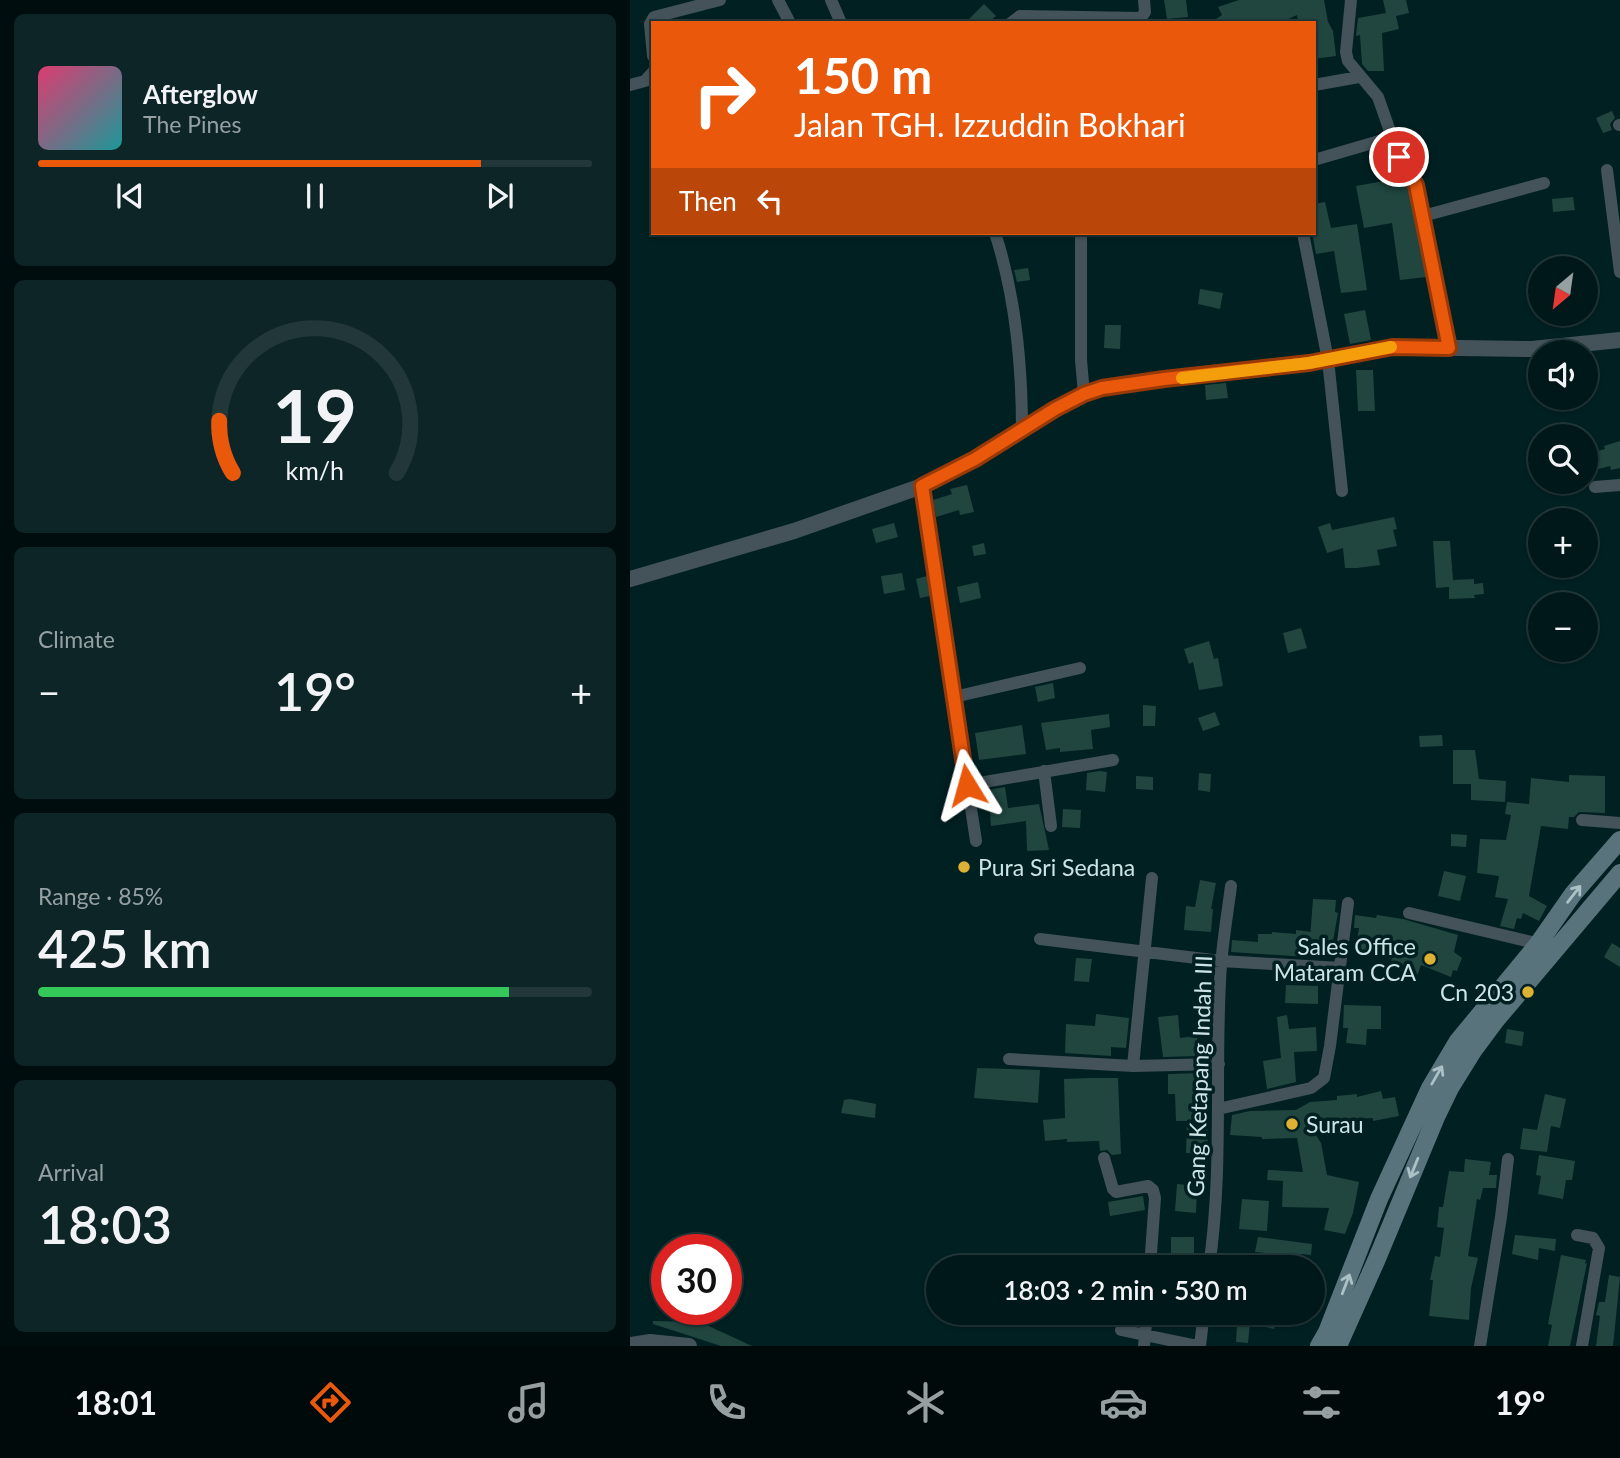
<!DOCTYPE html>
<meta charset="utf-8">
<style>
body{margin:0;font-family:Lato,sans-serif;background:#0e2527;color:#f1f3f6;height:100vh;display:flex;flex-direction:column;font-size:26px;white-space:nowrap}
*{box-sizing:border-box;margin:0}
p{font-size:23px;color:#95a0a2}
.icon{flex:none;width:38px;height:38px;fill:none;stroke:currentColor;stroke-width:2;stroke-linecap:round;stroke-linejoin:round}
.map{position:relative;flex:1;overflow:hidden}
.details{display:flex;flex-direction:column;gap:14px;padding:14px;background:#000d0e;width:630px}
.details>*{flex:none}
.guide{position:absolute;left:21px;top:21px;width:665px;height:214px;border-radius:0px;box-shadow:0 2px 5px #0004,0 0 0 2px #223739;background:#ea580c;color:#fff;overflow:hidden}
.needle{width:46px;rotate:209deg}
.controls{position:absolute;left:898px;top:256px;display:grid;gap:14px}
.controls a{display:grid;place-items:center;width:70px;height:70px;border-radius:50%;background:#00181a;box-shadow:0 2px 5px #0004,0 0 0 2px #223739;font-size:35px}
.speed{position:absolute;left:21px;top:1234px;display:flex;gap:14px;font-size:35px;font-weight:700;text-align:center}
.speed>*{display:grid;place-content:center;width:91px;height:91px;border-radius:50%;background:#00181a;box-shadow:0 2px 5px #0004,0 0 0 2px #223739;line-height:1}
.speed .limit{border:10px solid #d22;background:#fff;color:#111}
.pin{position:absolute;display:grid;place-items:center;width:60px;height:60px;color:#fff;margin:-30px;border:4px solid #fff;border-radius:50%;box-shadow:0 2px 7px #0007}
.me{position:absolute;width:77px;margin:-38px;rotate:352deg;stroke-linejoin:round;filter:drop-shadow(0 0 5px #0008)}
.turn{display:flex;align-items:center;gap:24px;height:147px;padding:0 28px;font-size:32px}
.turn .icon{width:91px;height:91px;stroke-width:2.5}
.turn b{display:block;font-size:49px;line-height:60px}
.then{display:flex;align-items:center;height:66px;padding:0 28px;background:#0003;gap:14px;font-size:26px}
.big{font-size:52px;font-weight:600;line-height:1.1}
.details .widget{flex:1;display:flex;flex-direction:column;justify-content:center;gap:10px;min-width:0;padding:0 24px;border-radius:10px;background:#0e2527}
.details .dial{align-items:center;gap:0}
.dial svg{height:182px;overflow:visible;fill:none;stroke:#223739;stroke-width:7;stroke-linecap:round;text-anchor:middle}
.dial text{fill:#f1f3f6;stroke:none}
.song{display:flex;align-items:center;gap:21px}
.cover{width:84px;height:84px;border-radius:10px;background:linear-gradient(135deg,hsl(340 70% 55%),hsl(180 70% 35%))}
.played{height:7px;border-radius:4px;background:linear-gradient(90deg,#ea580c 80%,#223739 80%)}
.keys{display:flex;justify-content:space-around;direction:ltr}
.heat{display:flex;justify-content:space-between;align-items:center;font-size:38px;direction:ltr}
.charge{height:10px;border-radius:5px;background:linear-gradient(90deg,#34c759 85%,#223739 0)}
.trip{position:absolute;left:296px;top:1255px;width:399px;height:70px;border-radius:35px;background:#00181a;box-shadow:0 2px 5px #0004,0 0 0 2px #223739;font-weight:600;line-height:70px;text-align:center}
.menu{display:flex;height:112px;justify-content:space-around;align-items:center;background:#000a0a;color:#95a0a2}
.menu .icon{width:49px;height:49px}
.menu .selected{color:#ea580c}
.menu b{font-size:32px;color:#f1f3f6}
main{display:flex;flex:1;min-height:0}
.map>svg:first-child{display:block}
.building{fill:#20463f}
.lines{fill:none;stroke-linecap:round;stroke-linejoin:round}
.minor{stroke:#435359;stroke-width:12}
.tertiary{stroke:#435359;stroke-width:16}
.secondary{stroke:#59737d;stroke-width:18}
.oneway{stroke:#aac2c6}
.route-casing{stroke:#983908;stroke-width:18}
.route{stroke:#ea580c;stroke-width:12}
.slow{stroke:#f59e0b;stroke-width:12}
.poi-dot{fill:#ddb133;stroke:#002022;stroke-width:2.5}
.labels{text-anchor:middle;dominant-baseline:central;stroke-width:7;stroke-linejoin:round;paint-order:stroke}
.poi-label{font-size:23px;fill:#cde4e6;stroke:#002022;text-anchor:start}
.street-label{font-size:23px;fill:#cde4e6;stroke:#002022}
</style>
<main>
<section class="details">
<div class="widget">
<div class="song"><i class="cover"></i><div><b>Afterglow</b><p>The Pines</p></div></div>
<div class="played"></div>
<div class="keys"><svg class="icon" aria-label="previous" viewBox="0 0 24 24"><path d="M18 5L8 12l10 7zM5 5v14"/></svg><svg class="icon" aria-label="pause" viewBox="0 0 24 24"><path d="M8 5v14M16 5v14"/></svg><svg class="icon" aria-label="next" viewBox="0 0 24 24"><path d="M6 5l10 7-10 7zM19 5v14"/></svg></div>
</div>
<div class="widget dial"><svg viewBox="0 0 100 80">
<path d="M14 69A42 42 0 1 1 86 69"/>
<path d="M14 69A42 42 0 0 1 8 46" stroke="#ea580c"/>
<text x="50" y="56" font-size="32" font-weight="700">19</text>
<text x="50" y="72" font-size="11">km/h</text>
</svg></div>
<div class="widget"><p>Climate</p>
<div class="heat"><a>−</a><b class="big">19°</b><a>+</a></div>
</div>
<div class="widget"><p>Range · 85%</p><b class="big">425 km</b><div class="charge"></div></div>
<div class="widget"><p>Arrival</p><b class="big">18:03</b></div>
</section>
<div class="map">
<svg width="990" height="1346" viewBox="0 0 990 1346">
<rect width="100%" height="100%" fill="#002022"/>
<path class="building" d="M534 0H556L558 17 537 19Z
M609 0H694L698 22 703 31 706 56 684 59V23H668L667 15 650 23H580L592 15 588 7Z
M753 0H776L779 13 766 16 769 29 752 33 754 71H738L732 64 730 35 726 36 728 18 756 13Z
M354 4 366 16 358 23H335Z
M982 111 985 118 980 124 982 130 973 133 966 118Z
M771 178 778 188 796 277 770 280 762 223 734 228 726 186Z
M943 197 945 210 923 212 922 199Z
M695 202 701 228 727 224 737 290 711 293 704 251 686 254 683 238 684 204Z
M398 268 400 280 387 282 384 270Z
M570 289 593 293 590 309 568 304Z
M735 310 741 340 720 344 714 314Z
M475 325H491L490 349 474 348Z
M726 370H743L745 411H728Z
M596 383 598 398 576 400 575 385Z
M990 441V468L981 470 980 466 965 470 961 453 975 449 974 446Z
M337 485 344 512 330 515 329 510 306 517 303 500 322 494 320 489Z
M764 517 767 529 763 530 767 546 747 550 750 565 727 568H715L713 548 697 553 688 527 700 523 702 530Z
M264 523 268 537 246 543 242 529Z
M803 541H820L823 580 844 579V584L853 583 854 594 844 595 845 598 819 599V587L806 588Z
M354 543 356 554 344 556 342 546Z
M272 573 275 590 254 594 251 576Z
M297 576 300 596 290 598 286 579Z
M348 582 351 598 330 603 327 587Z
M671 628 677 648 658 653 653 633Z
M579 641 584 659 588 658 593 686 569 690 563 662 559 664 554 649Z
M423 683 425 698 408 702 405 687Z
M513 705 526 706 525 726H513Z
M585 712 590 725 573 731 568 718Z
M479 714 480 727 461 730 463 749 430 752V748L416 750 411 723Z
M392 725 396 754 349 760 345 733Z
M812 735 813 746 790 747 789 736Z
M823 750H845L849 779 876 781 875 802 841 800V784H823Z
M470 771 477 772 475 792 456 790 457 773Z
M569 773 581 774 580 792 568 790Z
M939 775 975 776V813L949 812 944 817H939L938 829 911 826 899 896 917 906 909 921 893 913 891 919 887 918 884 929 870 926 878 899 865 897 869 876 847 873 850 839 876 840 881 815 875 814 877 802 899 804 901 778 939 782Z
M506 776 523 777V790L506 789Z
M375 787 378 808 409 804 419 850 397 851 396 821 361 826 358 790Z
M433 809 451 810 450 828 432 827Z
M821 834 837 835 836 847 821 846Z
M814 871 836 876 830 901 808 896Z
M570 880 586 883 581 909H583L581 932 554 930 556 906 565 907Z
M683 899 706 900 705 912 708 913 703 941 680 939Z
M725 915 746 918 747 915 773 919 828 935 824 952 832 958 827 971 823 970 821 977 791 965 787 976 759 967 762 959 725 952 729 928H724Z
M666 930 681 932 678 957 601 952 602 940 628 942V934H642V932L666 934Z
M982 943 990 948V967L974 957Z
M446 958 462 959 459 982 444 981Z
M656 985 688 986V1004L655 1003Z
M714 1005 751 1006V1029H737L736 1045 716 1043 718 1028H713Z
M466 1014 499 1018 496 1048 481 1047V1056L435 1053 436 1024 465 1026Z
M548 1015 550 1038 567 1036 569 1056 533 1057 528 1017Z
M657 1015 659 1029 686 1027 687 1051 664 1052 666 1082 637 1089 633 1061 651 1058 647 1017Z
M877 1029 894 1032 892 1046 875 1043Z
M347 1068 410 1070 408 1103 344 1098Z
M576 1073 577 1096 570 1099 571 1112H577L578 1154 556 1153 557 1121H546L545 1094H538V1074Z
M459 1078H488L491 1154 482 1155 477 1150 470 1151 469 1141 437 1142V1139L415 1141 413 1120 435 1118 434 1079Z
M751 1091 753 1099 765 1097 769 1116 743 1121V1118L677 1121 691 1143 697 1175 729 1182 723 1213 715 1234 694 1230 699 1208 652 1207 653 1181 637 1180 638 1170 673 1172 667 1138 632 1139V1137L600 1135 602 1115 620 1111 666 1110 680 1102 707 1100V1096L727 1094V1097Z
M915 1094 936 1099 930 1128 921 1126 917 1152 890 1149 893 1128 907 1130Z
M220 1099 246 1104 245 1118 211 1113 214 1100Z
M909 1155 945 1161 942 1180H936L933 1199 908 1194 911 1176 906 1175Z
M835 1159 861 1162 859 1175H867L866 1188H853L850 1200 847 1199 838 1256 848 1258 841 1288 839 1320 799 1316 803 1280H800L805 1256 810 1257 814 1228 807 1227 809 1207H813L819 1171 834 1172Z
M547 1184 567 1186 566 1213 545 1211Z
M513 1196 515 1210 480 1216 478 1202Z
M612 1199 639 1201 637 1231 609 1229Z
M885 1235 926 1239 925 1251 909 1248 908 1260 882 1254Z
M541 1237H564V1256H541Z
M628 1237 682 1244 681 1255 671 1254 668 1267H634L636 1253 625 1252Z
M931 1255 956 1260 955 1264 957 1263 940 1346H918L922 1325 918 1324Z
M979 1275 990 1277 983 1346H966L970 1316 966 1315 969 1302H975Z
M529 1312H563L562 1324 529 1319Z
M583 1312H648L644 1329 620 1323 618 1343 606 1342 607 1325 582 1322Z
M23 1321 70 1322 122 1346H91L23 1324Z"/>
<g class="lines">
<path class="minor" d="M148 0 160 23
M201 0 211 23
M721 0 716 52 718 61 748 97 769 157 786 185 819 348
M381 23 390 16 511 18 515 12 514 0
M23 56 20 24 24 17 90 0
M0 85 15 81 23 72
M684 85 729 77
M989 125H990
M684 160 763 137
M977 170 990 272
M793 216 914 183
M365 233C386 297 392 364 392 431
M451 233V360L454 394
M673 233 698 360 712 491
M292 486 346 841
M965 487 990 485
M324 697 450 668
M414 771 421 826
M337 785 483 760
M952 820 990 823
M779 913 914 945
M410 939 591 961 710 968
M379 1059 503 1066 589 1064
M503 1066 522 878
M588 1109 681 1088 694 1078 700 1046 718 903
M474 1158 483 1189 486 1192 518 1186 523 1190 525 1198 520 1267
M947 1235 963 1238 969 1248 952 1346
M579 1267C593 1172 585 1077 590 982 591 950 597 918 601 886
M491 1330 568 1346
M514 1346 517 1312
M570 1346 574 1312
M850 1346 871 1217 878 1159"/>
<path class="tertiary" d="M0 579 164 531 292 486 345 459 425 409 454 394 472 388 534 379 679 363 763 347 902 349 990 340
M0 1345 20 1342 59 1346"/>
<path class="secondary" d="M689 1346 697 1332 749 1199 800 1088 813 1066 828 1041 908 944 943 894 990 840
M708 1346 746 1261 806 1117 820 1088 843 1051 866 1020 990 873"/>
</g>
<defs><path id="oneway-shaft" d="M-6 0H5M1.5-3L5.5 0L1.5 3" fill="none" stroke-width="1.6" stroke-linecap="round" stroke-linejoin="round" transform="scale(1.75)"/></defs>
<g class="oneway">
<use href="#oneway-shaft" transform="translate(944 894) rotate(-52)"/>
<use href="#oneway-shaft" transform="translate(807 1075) rotate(-60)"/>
<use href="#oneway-shaft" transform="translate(784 1168) rotate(112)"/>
<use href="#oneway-shaft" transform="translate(716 1284) rotate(-69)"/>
</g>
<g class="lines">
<defs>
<path id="route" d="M337 785 292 486 345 459 425 409 454 394 472 388 534 379 679 363 763 347 819 348 786 185 769 157"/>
</defs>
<use href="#route" class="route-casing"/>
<use href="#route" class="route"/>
<path class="slow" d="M552 378 679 363 761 347"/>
</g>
<g class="poi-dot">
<circle cx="334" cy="867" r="7"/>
<circle cx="800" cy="959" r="7"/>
<circle cx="898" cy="992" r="7"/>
<circle cx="662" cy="1124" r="7"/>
</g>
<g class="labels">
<g class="poi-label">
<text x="348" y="867">Pura Sri Sedana</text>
<text x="786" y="946" text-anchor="end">Sales Office<tspan x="786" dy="26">Mataram CCA</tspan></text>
<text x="884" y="992" text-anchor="end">Cn 203</text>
<text x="676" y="1124">Surau</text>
</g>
<g class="street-label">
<text transform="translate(569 1076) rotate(-88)">Gang Ketapang Indah III</text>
</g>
</g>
</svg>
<div class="controls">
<a><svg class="needle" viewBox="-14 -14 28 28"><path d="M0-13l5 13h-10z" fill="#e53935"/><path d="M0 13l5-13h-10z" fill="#95a0a2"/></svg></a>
<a><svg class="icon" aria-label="sound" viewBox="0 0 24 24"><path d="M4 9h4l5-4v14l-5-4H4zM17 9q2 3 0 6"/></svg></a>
<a><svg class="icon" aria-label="search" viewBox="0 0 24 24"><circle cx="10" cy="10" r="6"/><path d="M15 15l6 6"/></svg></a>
<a>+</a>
<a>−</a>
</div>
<div class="speed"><div class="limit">30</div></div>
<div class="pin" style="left:769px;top:157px;background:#d93025"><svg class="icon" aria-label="arrive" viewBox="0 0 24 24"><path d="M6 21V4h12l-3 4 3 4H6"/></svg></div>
<svg class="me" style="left:337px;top:785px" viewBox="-20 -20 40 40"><path d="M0-17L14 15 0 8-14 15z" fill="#ea580c" stroke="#fff" stroke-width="4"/></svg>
<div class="trip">18:03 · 2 min · 530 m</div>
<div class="guide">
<div class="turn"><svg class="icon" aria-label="right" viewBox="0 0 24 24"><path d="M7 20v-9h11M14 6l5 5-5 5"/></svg><div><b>150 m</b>Jalan TGH. Izzuddin Bokhari</div></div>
<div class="then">Then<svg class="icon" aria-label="left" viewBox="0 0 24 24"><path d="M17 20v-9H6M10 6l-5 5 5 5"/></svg></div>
</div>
</div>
</main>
<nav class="menu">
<b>18:01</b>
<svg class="icon selected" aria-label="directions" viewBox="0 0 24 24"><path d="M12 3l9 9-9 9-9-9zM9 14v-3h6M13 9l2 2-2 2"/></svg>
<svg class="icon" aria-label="music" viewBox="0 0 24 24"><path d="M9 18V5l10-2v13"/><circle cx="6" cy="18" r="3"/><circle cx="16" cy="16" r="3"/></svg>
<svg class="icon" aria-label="phone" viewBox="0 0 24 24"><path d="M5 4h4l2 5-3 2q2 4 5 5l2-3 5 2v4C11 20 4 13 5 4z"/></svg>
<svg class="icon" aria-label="climate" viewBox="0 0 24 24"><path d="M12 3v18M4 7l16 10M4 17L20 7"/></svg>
<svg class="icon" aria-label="car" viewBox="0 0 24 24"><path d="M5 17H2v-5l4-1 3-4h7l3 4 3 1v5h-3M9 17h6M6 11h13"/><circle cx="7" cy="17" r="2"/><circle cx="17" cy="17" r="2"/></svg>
<svg class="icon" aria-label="filters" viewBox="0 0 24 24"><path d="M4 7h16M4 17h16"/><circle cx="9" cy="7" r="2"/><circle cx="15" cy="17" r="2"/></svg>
<b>19°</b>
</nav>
